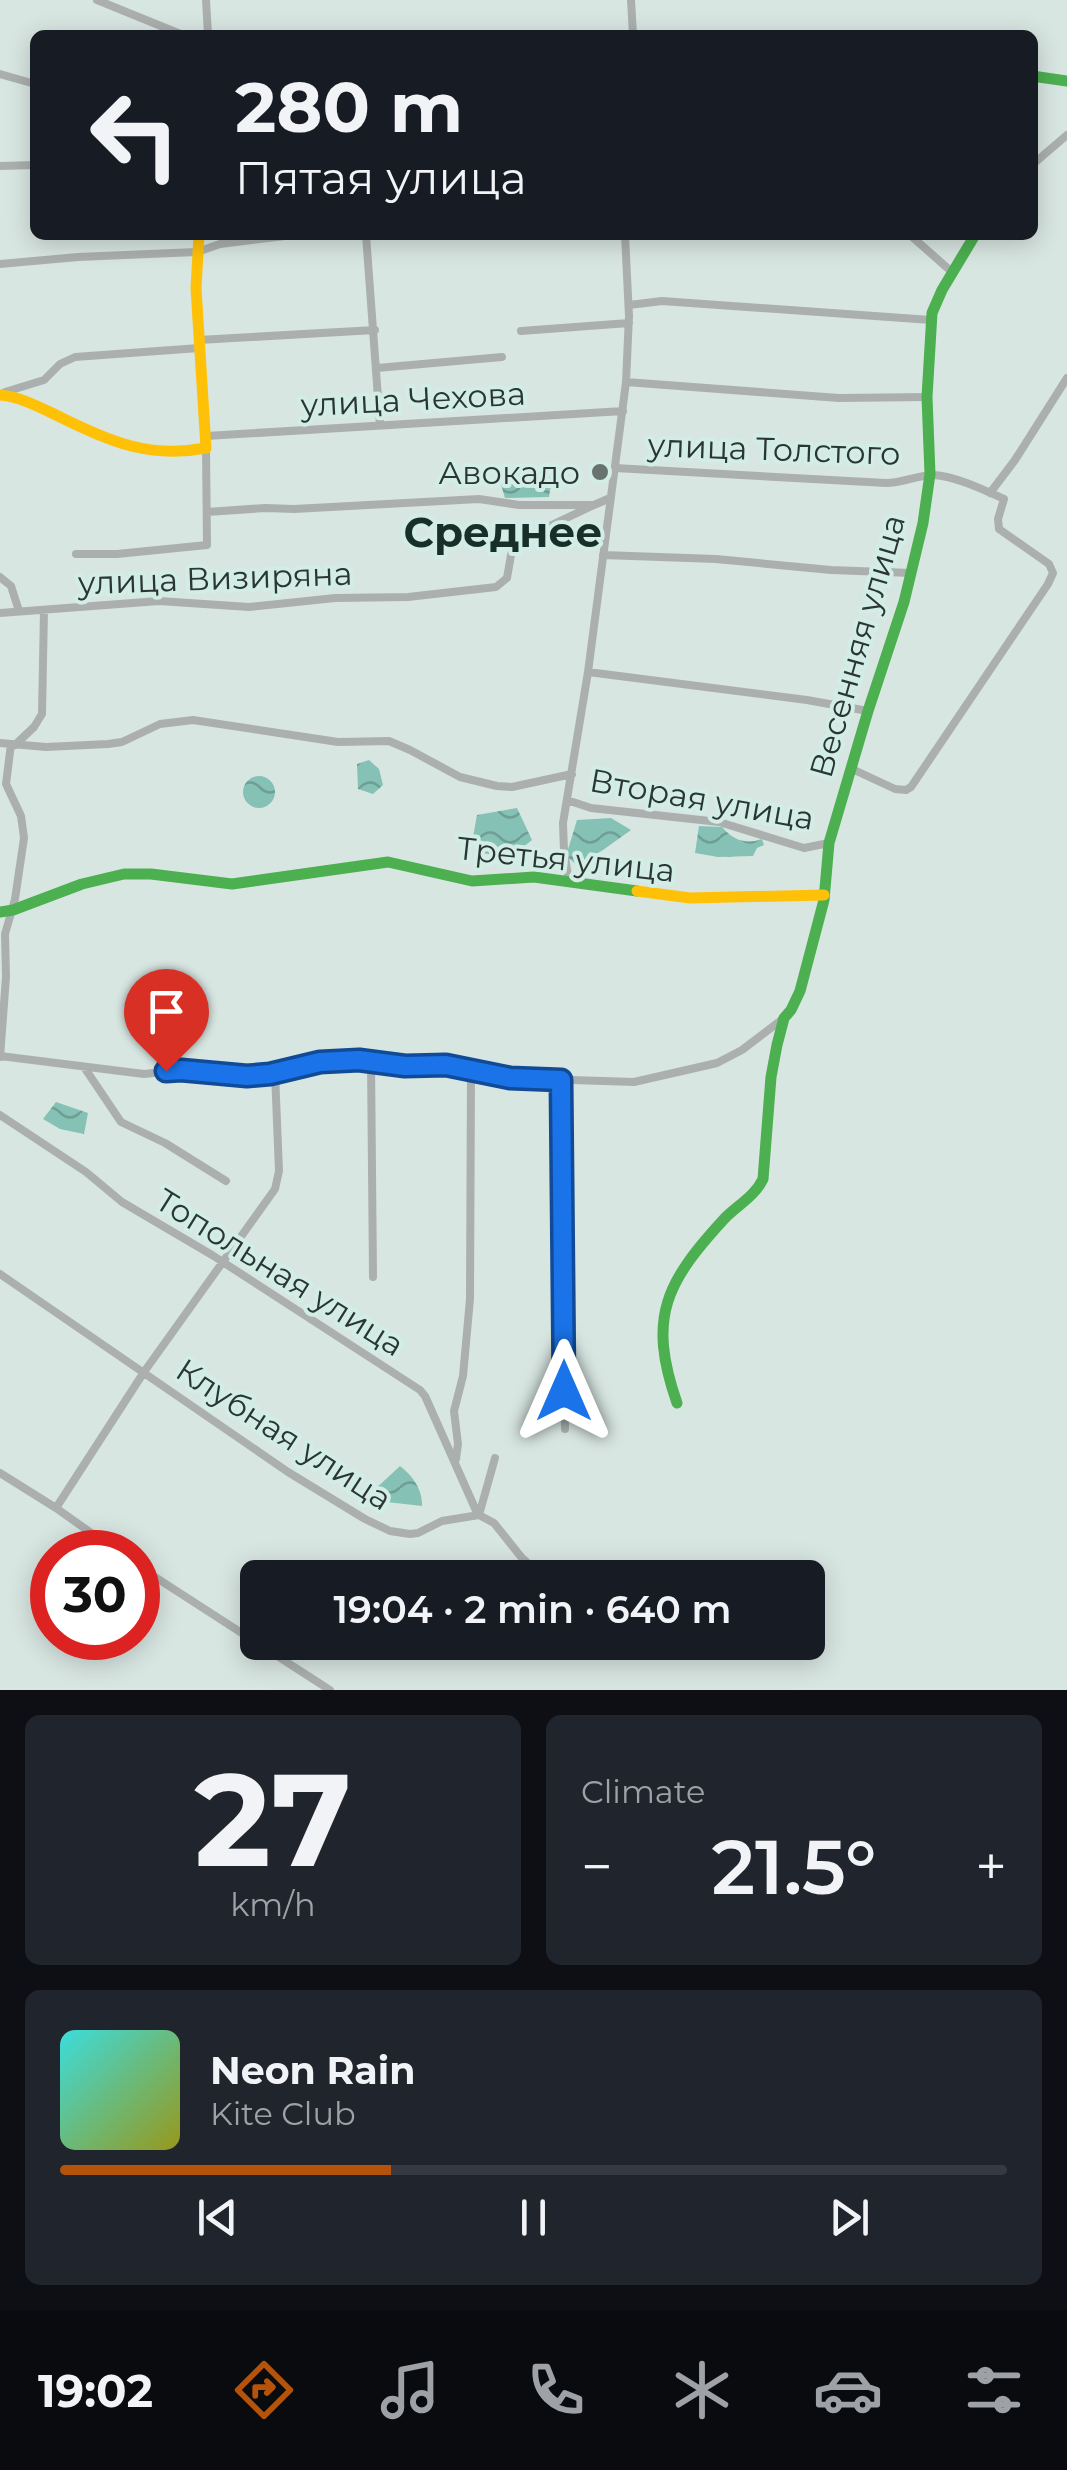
<!DOCTYPE html>
<meta charset="utf-8">
<style>
body{margin:0;font-family:Montserrat,sans-serif;background:#20242c;color:#f1f3f6;height:100vh;display:flex;flex-direction:column;font-size:38px;white-space:nowrap}
*{box-sizing:border-box;margin:0}
p{font-size:32px;color:#9ea1a6}
.icon{flex:none;width:55px;height:55px;fill:none;stroke:currentColor;stroke-width:2;stroke-linecap:round;stroke-linejoin:round}
.map{position:relative;height:1690px;overflow:hidden}
.sheet{display:flex;flex-direction:column;gap:25px;padding:25px;background:#0d0f14;flex:1}
.sheet>*{flex:none}
.guide{position:absolute;left:30px;top:30px;width:1008px;height:210px;border-radius:15px;box-shadow:0 5px 25px #0003;background:#171b24;color:#f1f3f6;overflow:hidden}
.speed{position:absolute;left:30px;top:1530px;display:flex;gap:20px;font-size:50px;font-weight:700;text-align:center}
.speed>*{display:grid;place-content:center;width:130px;height:130px;border-radius:50%;background:#171b24;box-shadow:0 5px 25px #0003;line-height:1}
.speed .limit{border:15px solid #d22;background:#fff;color:#111}
.pin{position:absolute;display:grid;place-items:center;width:85px;height:85px;color:#fff;margin:-102px -42px;border-radius:50% 50% 50% 0;rotate:-45deg;box-shadow:0 0 10px #0007}
.pin .icon{rotate:45deg}
.me{position:absolute;width:110px;margin:-55px;rotate:0deg;stroke-linejoin:round;filter:drop-shadow(0 0 8px #0008)}
.turn{display:flex;align-items:center;gap:35px;height:210px;padding:0 40px;font-size:45px}
.turn .icon{width:130px;height:130px;stroke-width:2.5}
.turn b{display:block;font-size:70px;line-height:85px}
.big{font-size:75px;font-weight:600;line-height:1.1}
.sheet .widget{flex:1;display:flex;flex-direction:column;justify-content:center;gap:15px;min-width:0;padding:0 35px;border-radius:15px;background:#20242c}
.sheet .dial{align-items:center;gap:0}
.dial b{font-size:130px;line-height:1}
.song{display:flex;align-items:center;gap:30px}
.cover{width:120px;height:120px;border-radius:15px;background:linear-gradient(135deg,hsl(180 70% 55%),hsl(60 70% 35%))}
.played{height:10px;border-radius:5px;background:linear-gradient(90deg,#b45309 35%,#363941 35%)}
.keys{display:flex;justify-content:space-around;direction:ltr}
.heat{display:flex;justify-content:space-between;align-items:center;font-size:55px;direction:ltr}
.sheet .tiles{flex:1;display:grid;gap:25px;grid-template-columns:1fr 1fr}
.widget:last-child{grid-column:span 2}
.trip{position:absolute;left:240px;top:1560px;width:585px;height:100px;border-radius:15px;background:#171b24;box-shadow:0 5px 25px #0003;font-weight:600;line-height:100px;text-align:center}
.menu{display:flex;height:160px;justify-content:space-around;align-items:center;background:#090b0e;color:#9ea1a6}
.menu .icon{width:70px;height:70px}
.menu .active{color:#b45309}
.menu b{font-size:45px;color:#f1f3f6}
.map>svg:first-child{display:block}
.water{fill:url(#water-waves)}
.lines{fill:none;stroke-linecap:round;stroke-linejoin:round}
.street{stroke:#abb0af;stroke-width:8}
.fast{stroke:#4caf50;stroke-width:11}
.slow{stroke:#ffc107;stroke-width:11}
.route-casing{stroke:#114b97;stroke-width:25}
.route{stroke:#1a73e8;stroke-width:18}
.poi-dot{fill:#687370;stroke:#d2ece6;stroke-width:4}
.labels{text-anchor:middle;dominant-baseline:central;stroke-width:8;stroke-linejoin:round;paint-order:stroke}
.street-label{font-size:32px;fill:#2b3532;stroke:#d2ece6}
.poi-label{font-size:32px;fill:#2b3532;stroke:#d2ece6;text-anchor:end}
.district-label{font-size:42px;font-weight:bold;fill:#182e29;stroke:#d2ece6}
</style>
<div class="map">
<svg width="1067" height="1690" viewBox="0 0 1067 1690">
<defs>
<pattern id="water-waves" width="16" height="10" patternUnits="userSpaceOnUse" patternTransform="scale(2.5)"><rect width="16" height="10" fill="#86c1b5"/><path d="M0 5q4-4 8 0t8 0" fill="none" stroke="#6e9e94"/></pattern>
</defs>
<rect width="100%" height="100%" fill="#d8e6e2"/>
<path class="water" d="M537 468 552 478 549 497 505 498 499 478Z
M369 760 379 769 383 785 373 794 358 789 357 764Z
M243 792a16 16 0 1 1 32 0a16 16 0 1 1-32 0Z
M517 808 532 840 511 857 481 853 473 837 477 815Z
M611 818 631 830 603 850 577 865 566 856 577 820Z
M699 826 722 827C733 840 746 845 762 839L764 845 757 848 753 856 718 857 695 853Z
M56 1102 88 1113 84 1134 60 1129 43 1119Z
M400 1466C412 1475 423 1490 422 1506L378 1501 371 1493Z"/>
<g class="lines">
<path class="street" d="M97 0 183 35
M206 0 208 35
M631 0 633 35
M0 74 35 84
M1032 165 1067 135
M0 166 35 165
M366 235 380 425
M910 235 952 272
M0 264 78 257 197 252 220 244 293 235
M629 305 662 301 931 320
M521 331 629 323
M199 340 375 330
M377 368 502 357
M626 382 839 398 927 397
M5 392 44 380 60 364 75 357 199 348
M206 436 623 411
M615 468 886 483C903 483 921 474 934 475 955 476 986 491 1004 499L998 519 999 529 1049 564 1053 573 1048 584 911 787 906 790 895 789 850 768
M990 493 1015 460 1067 378
M207 512 265 508 294 509 479 499 519 505H594L610 498
M76 554H117L207 545 206 448
M603 555 716 559 831 570 912 573
M0 577 11 586 19 611
M0 613 159 601 249 607 335 598 408 597 496 587 507 578 511 555 516 542 594 505
M588 672 807 700 868 711
M0 743 46 747 108 744 122 742 160 724 193 720 338 742 389 741 410 750 460 777 497 786 512 787 572 774
M15 745 34 727 42 714 44 610
M567 800 591 808 719 822 804 848 829 843
M569 882 564 851 563 823 588 672 626 382 629 316 625 235
M0 1056 144 1074 181 1070 260 1076 304 1065 359 1060 405 1066 446 1065 509 1078 634 1082 717 1063 742 1050 784 1018
M0 1057 6 977 5 934 15 899 24 838 21 816 6 784 11 744
M371 1061 373 1277
M84 1067 121 1122 165 1143 226 1181
M561 1080 565 1429
M0 1115 86 1172 122 1202 212 1255 420 1390 425 1396 478 1515
M0 1274 288 1472 365 1519 390 1531 410 1534 418 1533 442 1521 479 1515 494 1523 522 1558 544 1578
M456 1459 458 1444 454 1411 463 1376 470 1299 471 1071
M0 1473 56 1508 118 1552
M56 1508 144 1372 275 1189 279 1171 275 1073
M479 1515 495 1458
M138 1566 330 1690"/>
<path class="fast" d="M1032 76 1067 81
M0 912 13 910 82 884 124 874H151L232 884 388 862 472 881 534 877 637 891
M677 1403C647 1317 666 1282 725 1218 738 1205 755 1196 763 1179L771 1077 777 1045 784 1018 791 1010 800 991 824 900 829 843 868 711 904 602 923 523 930 474 927 397 932 313 942 290 975 235"/>
<path class="slow" d="M0 395C21 397 39 407 58 416 108 441 149 459 206 448L196 288 199 235
M637 891 690 898 824 895"/>
</g>
<g class="lines">
<defs>
<path id="route" d="M166 1071 181 1070 247 1076 270 1074 320 1062 359 1060 405 1066 446 1065 510 1078 561 1080 564 1391"/>
</defs>
<use href="#route" class="route-casing"/>
<use href="#route" class="route"/>
</g>
<circle class="poi-dot" cx="600" cy="472" r="10"/>
<g class="labels">
<g class="street-label">
<text transform="translate(413 399) rotate(-3)">улица Чехова</text>
<text transform="translate(774 449) rotate(2)">улица Толстого</text>
<text transform="translate(215 578) rotate(-2)">улица Визиряна</text>
<text transform="translate(857 646) rotate(-74)">Весенняя улица</text>
<text transform="translate(702 799) rotate(10)">Вторая улица</text>
<text transform="translate(566 859) rotate(6)">Третья улица</text>
<text transform="translate(280 1272) rotate(32)">Топольная улица</text>
<text transform="translate(284 1434) rotate(33)">Клубная улица</text>
</g>
<g class="poi-label">
<text x="580" y="472">Авокадо</text>
</g>
<g class="district-label">
<text x="503" y="532">Среднее</text>
</g>
</g>
</svg>
<div class="speed"><div class="limit">30</div></div>
<div class="pin" style="left:166px;top:1071px;background:#d93025"><svg class="icon" aria-label="arrive" viewBox="0 0 24 24"><path d="M6 21V4h12l-3 4 3 4H6"/></svg></div>
<svg class="me" style="left:564px;top:1391px" viewBox="-20 -20 40 40"><path d="M0-17L14 15 0 8-14 15z" fill="#1a73e8" stroke="#fff" stroke-width="4"/></svg>
<div class="trip">19:04 · 2 min · 640 m</div>
<div class="guide">
<div class="turn"><svg class="icon" aria-label="left" viewBox="0 0 24 24"><path d="M17 20v-9H6M10 6l-5 5 5 5"/></svg><div><b>280 m</b>Пятая улица</div></div>
</div>
</div>
<section class="sheet">
<div class="tiles">
<div class="widget dial"><b>27</b><p>km/h</p></div>
<div class="widget"><p>Climate</p>
<div class="heat"><a>−</a><b class="big">21.5°</b><a>+</a></div>
</div>
<div class="widget">
<div class="song"><i class="cover"></i><div><b>Neon Rain</b><p>Kite Club</p></div></div>
<div class="played"></div>
<div class="keys"><svg class="icon" aria-label="previous" viewBox="0 0 24 24"><path d="M18 5L8 12l10 7zM5 5v14"/></svg><svg class="icon" aria-label="pause" viewBox="0 0 24 24"><path d="M8 5v14M16 5v14"/></svg><svg class="icon" aria-label="next" viewBox="0 0 24 24"><path d="M6 5l10 7-10 7zM19 5v14"/></svg></div>
</div>
</div>
</section>
<nav class="menu">
<b>19:02</b>
<svg class="icon active" aria-label="directions" viewBox="0 0 24 24"><path d="M12 3l9 9-9 9-9-9zM9 14v-3h6M13 9l2 2-2 2"/></svg>
<svg class="icon" aria-label="music" viewBox="0 0 24 24"><path d="M9 18V5l10-2v13"/><circle cx="6" cy="18" r="3"/><circle cx="16" cy="16" r="3"/></svg>
<svg class="icon" aria-label="phone" viewBox="0 0 24 24"><path d="M5 4h4l2 5-3 2q2 4 5 5l2-3 5 2v4C11 20 4 13 5 4z"/></svg>
<svg class="icon" aria-label="climate" viewBox="0 0 24 24"><path d="M12 3v18M4 7l16 10M4 17L20 7"/></svg>
<svg class="icon" aria-label="car" viewBox="0 0 24 24"><path d="M5 17H2v-5l4-1 3-4h7l3 4 3 1v5h-3M9 17h6M6 11h13"/><circle cx="7" cy="17" r="2"/><circle cx="17" cy="17" r="2"/></svg>
<svg class="icon" aria-label="filters" viewBox="0 0 24 24"><path d="M4 7h16M4 17h16"/><circle cx="9" cy="7" r="2"/><circle cx="15" cy="17" r="2"/></svg>
</nav>
